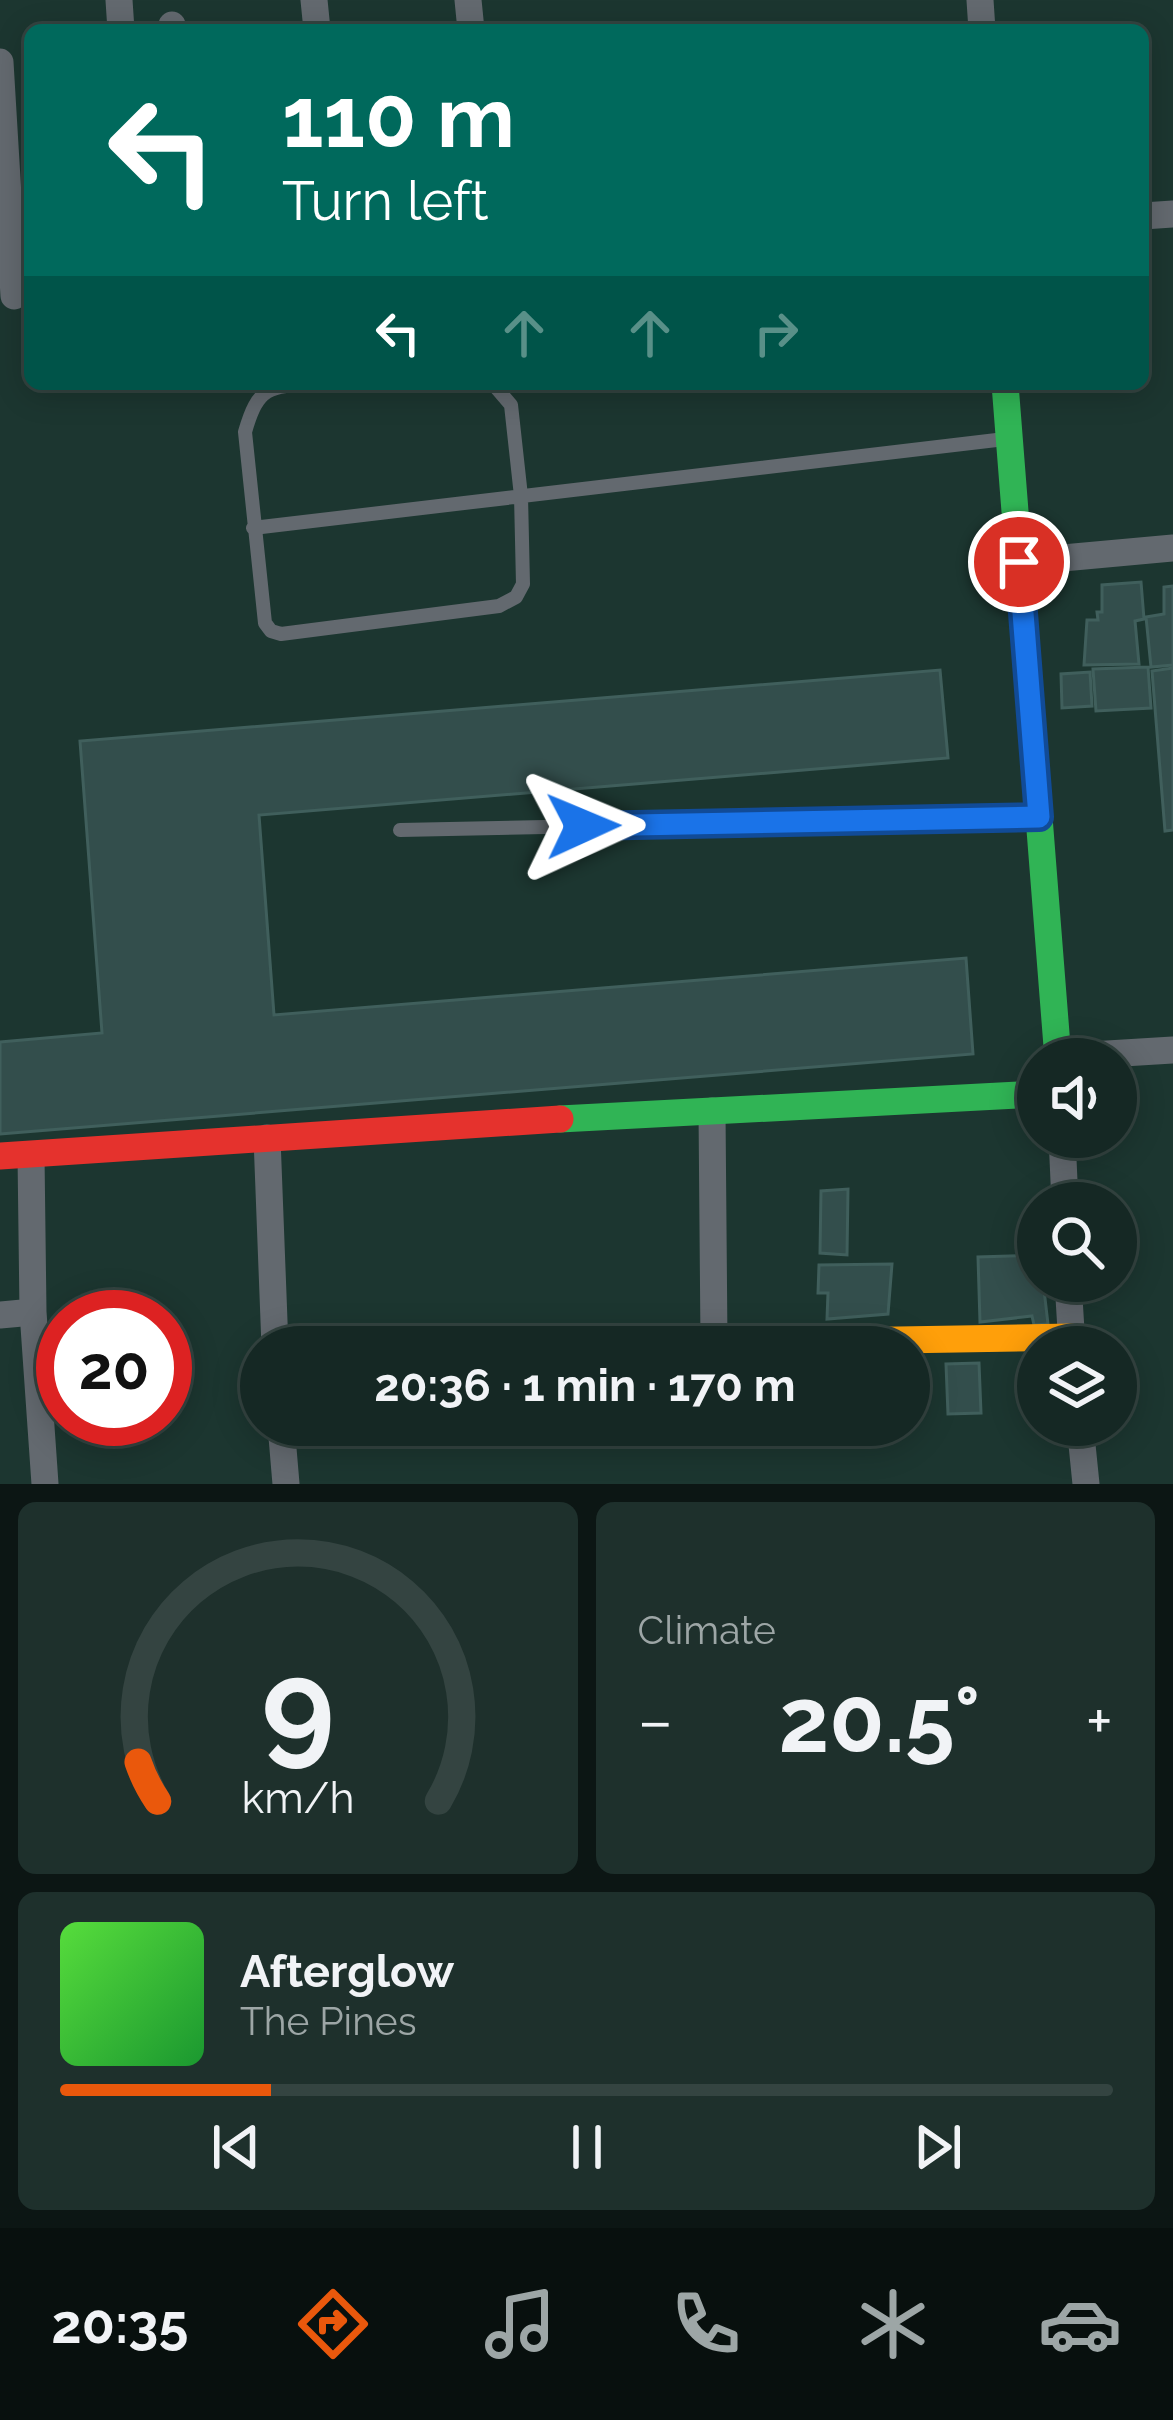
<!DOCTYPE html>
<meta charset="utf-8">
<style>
body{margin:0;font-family:Raleway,sans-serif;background:#1e302c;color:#f1f3f6;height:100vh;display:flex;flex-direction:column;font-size:45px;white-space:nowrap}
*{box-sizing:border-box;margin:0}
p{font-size:39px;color:#9da6a6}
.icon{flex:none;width:66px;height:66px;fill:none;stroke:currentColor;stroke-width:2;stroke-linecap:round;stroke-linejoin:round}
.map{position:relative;height:1484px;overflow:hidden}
.sheet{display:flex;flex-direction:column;gap:18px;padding:18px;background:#0c1614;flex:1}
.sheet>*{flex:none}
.hud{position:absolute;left:24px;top:24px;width:1125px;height:366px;border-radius:18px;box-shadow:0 6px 30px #0003,0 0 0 3px #344441;background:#00695c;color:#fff;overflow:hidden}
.buttons{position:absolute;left:1017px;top:1038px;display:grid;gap:24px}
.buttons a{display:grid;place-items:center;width:120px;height:120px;border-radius:50%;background:#152824;box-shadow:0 6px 30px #0003,0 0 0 3px #344441;font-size:60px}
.speed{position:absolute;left:36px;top:1290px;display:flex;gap:24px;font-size:60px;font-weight:700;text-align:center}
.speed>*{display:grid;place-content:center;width:156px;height:156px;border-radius:50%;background:#152824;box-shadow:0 6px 30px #0003,0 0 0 3px #344441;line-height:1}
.speed .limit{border:18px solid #d22;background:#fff;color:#111}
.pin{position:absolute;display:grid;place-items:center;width:102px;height:102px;color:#fff;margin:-51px;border:6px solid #fff;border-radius:50%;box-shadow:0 3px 12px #0007}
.me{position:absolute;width:132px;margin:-66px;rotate:89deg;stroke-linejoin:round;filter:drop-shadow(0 0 9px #0008)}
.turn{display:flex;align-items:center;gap:42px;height:252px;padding:0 60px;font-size:54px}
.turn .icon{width:156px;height:156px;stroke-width:2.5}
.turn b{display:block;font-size:84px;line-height:102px}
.lanes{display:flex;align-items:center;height:114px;padding:0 60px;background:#0003;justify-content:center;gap:60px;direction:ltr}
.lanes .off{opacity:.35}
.big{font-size:90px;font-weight:700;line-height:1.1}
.sheet .card{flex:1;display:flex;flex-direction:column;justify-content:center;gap:18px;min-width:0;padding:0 42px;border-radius:18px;background:#1e302c}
.sheet .dial{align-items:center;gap:0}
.dial svg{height:312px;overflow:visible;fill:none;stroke:#344441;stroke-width:7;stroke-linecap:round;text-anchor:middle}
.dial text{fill:#f1f3f6;stroke:none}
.song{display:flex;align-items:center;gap:36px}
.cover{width:144px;height:144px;border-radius:18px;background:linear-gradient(135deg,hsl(110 70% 55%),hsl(130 70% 35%))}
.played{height:12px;border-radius:6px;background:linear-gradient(90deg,#ea580c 20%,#344441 20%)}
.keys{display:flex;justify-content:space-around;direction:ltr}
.heat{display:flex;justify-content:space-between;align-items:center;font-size:66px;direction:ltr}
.sheet .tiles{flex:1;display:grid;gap:18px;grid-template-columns:1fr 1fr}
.card:last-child{grid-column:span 2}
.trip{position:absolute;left:240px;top:1326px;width:690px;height:120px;border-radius:60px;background:#152824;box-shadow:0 6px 30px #0003,0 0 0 3px #344441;font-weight:700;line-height:120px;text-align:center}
.tab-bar{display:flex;height:192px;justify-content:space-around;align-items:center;background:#08100e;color:#9da6a6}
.tab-bar .icon{width:84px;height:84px}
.tab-bar .current{color:#ea580c}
.tab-bar b{font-size:54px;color:#f1f3f6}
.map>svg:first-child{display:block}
.building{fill:#334e4c;stroke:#405f5c;stroke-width:3}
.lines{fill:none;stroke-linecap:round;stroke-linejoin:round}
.lane{stroke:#63696f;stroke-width:14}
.street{stroke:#63696f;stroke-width:27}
.fast{stroke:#30b455;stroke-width:27}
.slow{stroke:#ff9f0a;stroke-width:27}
.jam{stroke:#e5322d;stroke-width:27}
.route-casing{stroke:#114b97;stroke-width:30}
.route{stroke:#1a73e8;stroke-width:21}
</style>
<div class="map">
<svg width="1173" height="1484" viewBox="0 0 1173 1484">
<rect width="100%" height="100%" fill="#1c3630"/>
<path class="building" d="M1141 582 1144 619 1135 621 1139 664 1084 665 1087 620H1098L1097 612H1102V585Z
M1173 586V665L1151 667 1146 617 1164 614V587Z
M1148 667 1151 708 1096 711 1093 669Z
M1173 668V830L1165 831 1152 671Z
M940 670 948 758 259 815 274 1015 966 958 973 1054 0 1134V1042L102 1033 80 741Z
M1090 672 1092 706 1062 708 1061 674Z
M848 1189 847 1255 820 1253 821 1191Z
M1038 1255V1281H1043L1048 1324 1034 1325 1032 1316 980 1322 978 1257Z
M892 1264 888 1314 827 1319 828 1293H818L819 1265Z
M979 1363 981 1413 948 1414 946 1364Z"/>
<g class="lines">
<path class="lane" d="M314 384C268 386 258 387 245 432L265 623 271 631 281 634 499 606 516 597 523 584 521 496 511 405 493 384
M253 528 1005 439
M400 830 1034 817"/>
<path class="street" d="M119 0 121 30
M314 0 317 30
M468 0 471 30
M980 0 982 30
M172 25V30
M0 62 14 296
M1143 216 1173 214
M1019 562 1173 548
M1058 1057 1173 1050
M712 1111 714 1343
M1062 1137 1065 1203
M267 1138 275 1347
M31 1155 33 1312 45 1484
M1068 1281 1072 1347
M0 1315 33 1312
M281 1425 286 1484
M1080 1425 1086 1484"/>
<path class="fast" d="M1005 384 1058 1059
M560 1119 1038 1094"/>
<path class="slow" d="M481 1347 1071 1337"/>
<path class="jam" d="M0 1156 560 1119"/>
</g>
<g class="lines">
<defs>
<path id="route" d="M583 826 1039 817 1019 562"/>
</defs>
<use href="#route" class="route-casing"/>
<use href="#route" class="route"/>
</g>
</svg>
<div class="buttons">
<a><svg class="icon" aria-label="sound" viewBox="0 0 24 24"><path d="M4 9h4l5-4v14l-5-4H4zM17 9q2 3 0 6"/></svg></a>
<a><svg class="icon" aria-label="search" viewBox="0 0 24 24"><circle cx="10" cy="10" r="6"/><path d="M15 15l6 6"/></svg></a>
<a><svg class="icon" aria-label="layers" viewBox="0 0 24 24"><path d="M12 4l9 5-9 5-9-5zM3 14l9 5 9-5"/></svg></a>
</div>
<div class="speed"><div class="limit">20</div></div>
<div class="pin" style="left:1019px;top:562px;background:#d93025"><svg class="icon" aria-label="arrive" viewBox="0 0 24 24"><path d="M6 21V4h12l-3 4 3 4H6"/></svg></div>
<svg class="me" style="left:583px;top:826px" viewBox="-20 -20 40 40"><path d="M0-17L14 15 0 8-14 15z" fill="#1a73e8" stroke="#fff" stroke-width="4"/></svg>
<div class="trip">20:36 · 1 min · 170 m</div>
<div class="hud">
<div class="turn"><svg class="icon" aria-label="left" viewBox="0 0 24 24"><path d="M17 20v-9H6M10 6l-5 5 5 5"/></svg><div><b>110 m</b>Turn left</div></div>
<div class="lanes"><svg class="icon" aria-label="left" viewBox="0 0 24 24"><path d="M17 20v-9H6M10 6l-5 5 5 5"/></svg><svg class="icon off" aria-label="ahead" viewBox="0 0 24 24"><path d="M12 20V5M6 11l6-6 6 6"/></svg><svg class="icon off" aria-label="ahead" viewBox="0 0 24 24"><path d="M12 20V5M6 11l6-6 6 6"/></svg><svg class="icon off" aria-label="right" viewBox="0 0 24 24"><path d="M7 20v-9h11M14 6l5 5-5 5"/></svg></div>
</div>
</div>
<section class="sheet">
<div class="tiles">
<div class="card dial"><svg viewBox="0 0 100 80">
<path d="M14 69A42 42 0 1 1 86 69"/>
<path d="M14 69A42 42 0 0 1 9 59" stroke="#ea580c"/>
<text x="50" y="56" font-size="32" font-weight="700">9</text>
<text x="50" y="72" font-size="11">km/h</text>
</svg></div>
<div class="card"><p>Climate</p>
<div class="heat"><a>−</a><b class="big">20.5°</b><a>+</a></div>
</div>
<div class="card">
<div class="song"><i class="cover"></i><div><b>Afterglow</b><p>The Pines</p></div></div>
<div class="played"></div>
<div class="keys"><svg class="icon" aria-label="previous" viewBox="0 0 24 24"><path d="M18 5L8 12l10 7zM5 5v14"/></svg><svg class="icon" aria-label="pause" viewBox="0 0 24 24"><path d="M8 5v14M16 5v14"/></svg><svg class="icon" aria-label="next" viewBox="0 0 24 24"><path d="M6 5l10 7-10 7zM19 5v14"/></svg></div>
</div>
</div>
</section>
<nav class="tab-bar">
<b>20:35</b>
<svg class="icon current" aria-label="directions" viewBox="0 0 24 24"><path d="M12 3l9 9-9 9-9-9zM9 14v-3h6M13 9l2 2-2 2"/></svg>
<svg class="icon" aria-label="music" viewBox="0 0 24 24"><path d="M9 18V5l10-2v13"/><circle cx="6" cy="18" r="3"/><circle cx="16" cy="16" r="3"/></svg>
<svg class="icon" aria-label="phone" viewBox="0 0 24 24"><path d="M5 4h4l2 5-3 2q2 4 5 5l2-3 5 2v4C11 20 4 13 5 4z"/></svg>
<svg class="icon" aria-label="climate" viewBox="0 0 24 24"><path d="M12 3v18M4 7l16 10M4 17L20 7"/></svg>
<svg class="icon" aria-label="car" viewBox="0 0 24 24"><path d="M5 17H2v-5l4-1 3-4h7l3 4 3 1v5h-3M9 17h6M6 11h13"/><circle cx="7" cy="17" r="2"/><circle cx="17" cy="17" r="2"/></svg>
</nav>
